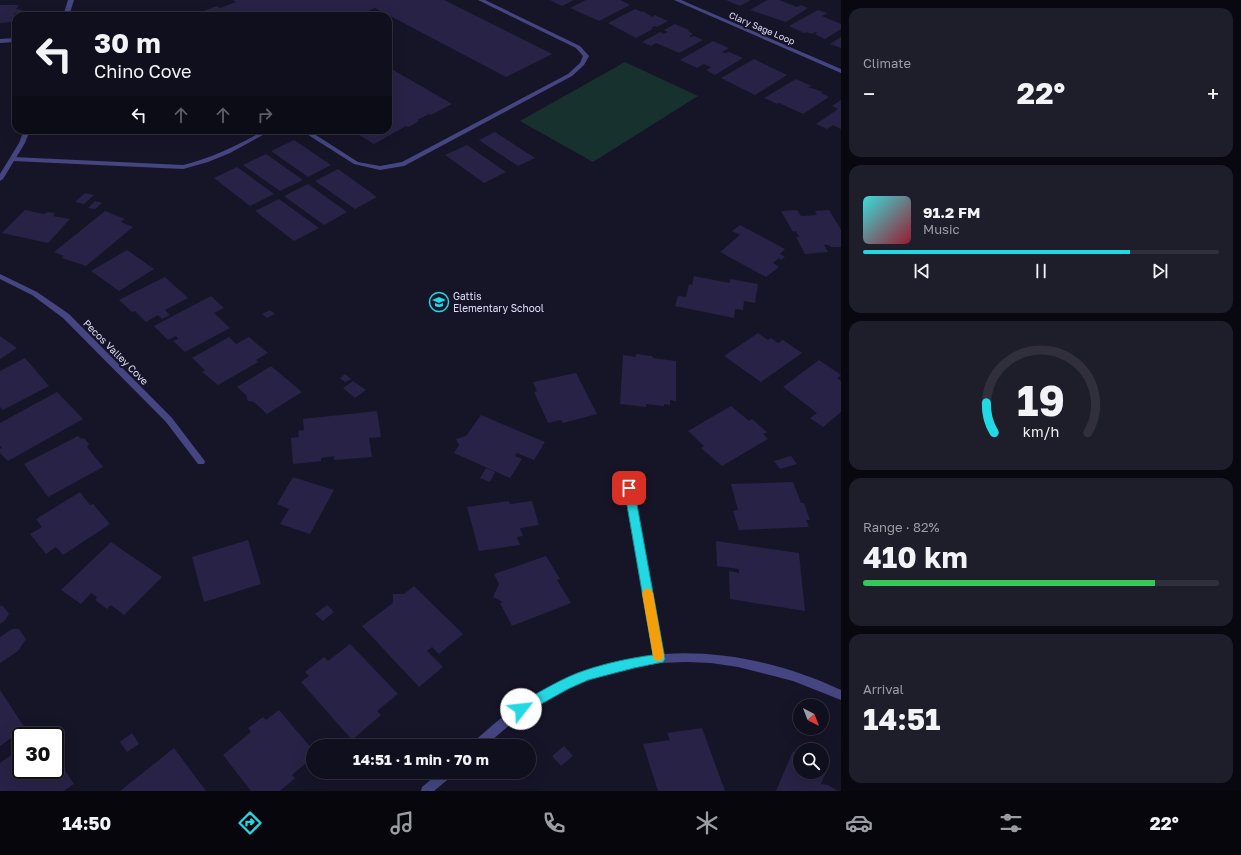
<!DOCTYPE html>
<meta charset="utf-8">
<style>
body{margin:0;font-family:"Golos Text",sans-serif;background:#1e1d2a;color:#f1f3f6;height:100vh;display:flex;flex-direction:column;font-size:15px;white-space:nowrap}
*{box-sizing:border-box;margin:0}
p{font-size:13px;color:#9c9ca4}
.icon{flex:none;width:22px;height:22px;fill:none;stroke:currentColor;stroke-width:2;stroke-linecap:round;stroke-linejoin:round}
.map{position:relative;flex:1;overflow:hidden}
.drawer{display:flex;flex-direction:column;gap:8px;padding:8px;background:#090810;width:400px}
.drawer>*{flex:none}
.guide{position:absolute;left:12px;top:12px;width:380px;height:122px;border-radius:12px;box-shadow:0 4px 16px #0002,0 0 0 1px #302f3b;background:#100f1d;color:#f1f3f6;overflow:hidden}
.needle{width:26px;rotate:138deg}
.buttons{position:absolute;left:793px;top:699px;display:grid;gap:8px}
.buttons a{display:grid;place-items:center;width:36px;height:36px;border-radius:50%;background:#100f1d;box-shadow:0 4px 16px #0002,0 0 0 1px #302f3b;font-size:20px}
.speed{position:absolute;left:12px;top:727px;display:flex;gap:8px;font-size:20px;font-weight:700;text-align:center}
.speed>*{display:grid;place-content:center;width:52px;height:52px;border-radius:50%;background:#100f1d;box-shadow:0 4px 16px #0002,0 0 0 1px #302f3b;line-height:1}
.speed .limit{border:2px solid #111;border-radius:6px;background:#fff;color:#111}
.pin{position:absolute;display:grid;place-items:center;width:34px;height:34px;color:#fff;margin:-17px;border-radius:8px;box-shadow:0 2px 6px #0006}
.me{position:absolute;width:44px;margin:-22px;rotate:61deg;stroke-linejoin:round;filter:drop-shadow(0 0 3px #0008)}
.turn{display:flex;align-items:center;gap:14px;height:84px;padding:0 16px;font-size:18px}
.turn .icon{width:52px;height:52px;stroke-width:2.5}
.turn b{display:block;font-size:28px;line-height:34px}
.lanes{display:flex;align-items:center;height:38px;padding:0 16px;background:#0003;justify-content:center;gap:20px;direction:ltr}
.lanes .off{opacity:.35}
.big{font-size:30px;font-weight:700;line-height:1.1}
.drawer .card{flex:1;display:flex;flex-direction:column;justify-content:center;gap:6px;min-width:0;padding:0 14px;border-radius:12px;background:#1e1d2a}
.drawer .dial{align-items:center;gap:0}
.dial svg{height:104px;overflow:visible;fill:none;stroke:#302f3b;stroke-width:7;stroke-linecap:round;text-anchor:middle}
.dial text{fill:#f1f3f6;stroke:none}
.song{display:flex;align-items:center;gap:12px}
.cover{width:48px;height:48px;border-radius:6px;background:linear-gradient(135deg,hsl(180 70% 55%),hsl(350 70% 35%))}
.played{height:4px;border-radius:2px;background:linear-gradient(90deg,#22d9e3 75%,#302f3b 75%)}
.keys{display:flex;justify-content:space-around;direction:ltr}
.heat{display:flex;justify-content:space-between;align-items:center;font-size:22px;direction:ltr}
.charge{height:6px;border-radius:3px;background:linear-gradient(90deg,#34c759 82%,#302f3b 0)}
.trip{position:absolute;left:306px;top:739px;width:230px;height:40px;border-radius:20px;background:#100f1d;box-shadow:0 4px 16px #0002,0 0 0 1px #302f3b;font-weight:700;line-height:40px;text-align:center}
.tabs{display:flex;height:64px;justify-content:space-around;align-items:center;background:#06060c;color:#9c9ca4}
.tabs .icon{width:28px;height:28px}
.tabs .active{color:#22d9e3}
.tabs b{font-size:18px;color:#f1f3f6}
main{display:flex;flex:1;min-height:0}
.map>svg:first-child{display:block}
.green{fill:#17312f}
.building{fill:#282246}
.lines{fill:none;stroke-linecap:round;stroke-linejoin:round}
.service{fill:#454581;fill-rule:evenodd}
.minor{fill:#454581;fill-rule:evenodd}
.route{fill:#22d9e3;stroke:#168d94}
.slow{fill:#f59e0b}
.labels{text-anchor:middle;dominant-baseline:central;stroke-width:4;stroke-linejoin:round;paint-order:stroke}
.far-street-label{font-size:9px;fill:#e0defb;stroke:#161427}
.poi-label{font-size:10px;fill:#e0defb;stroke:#161427;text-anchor:start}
.street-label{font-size:10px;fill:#e0defb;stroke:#161427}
</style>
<main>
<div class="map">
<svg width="841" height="791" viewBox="0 0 841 791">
<rect width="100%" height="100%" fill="#161427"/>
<path class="green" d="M625 62 698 96 593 162 520 121Z"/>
<path class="building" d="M233 0H444L552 54 506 77 375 8 357 16H201L205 15 201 12 217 6 220 8 236 2Z
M550 0H574L562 6Z
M586 0H620L630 5 599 21 570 8Z
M726 0H751L740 6Z
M767 0H779L797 7 801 5 808 8 786 22 750 10Z
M0 5H19L16 9 22 10 20 13H15L11 22 0 23Z
M635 9 642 12 643 11 652 17 655 15 668 21 657 27 655 26 651 28 653 29 636 38 608 23Z
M818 10 827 13 822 16 841 24V29L825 39 815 34 817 33 815 32 812 34 806 32 804 33 789 26Z
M675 24 689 30 688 31 693 34 689 36 692 37 694 36 703 40 679 53 656 43 651 46 642 42 660 32 664 34 668 32 664 30Z
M841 37V48L830 44Z
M713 41 729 48 722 52 726 53 729 52 743 58 715 75 706 70 711 67 704 64 697 68 680 60Z
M754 59 787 75 755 95 721 78Z
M388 67 452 104 431 115 429 114 417 120 419 121 409 127 406 126 374 144 351 130H388Z
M796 79 812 86 808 87 823 92 821 93 829 97 803 114 779 103 777 104 764 98Z
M841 100V129L833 125 827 129 816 124 838 109 832 106Z
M495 132 535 158 518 166 479 140Z
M294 140 331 165 308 177 271 151Z
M467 145 506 172 484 183 445 155Z
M266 154 303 180 280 191 243 165Z
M237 167 274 194 250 206 214 178Z
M338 169 377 197 355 209 315 181Z
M308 184 347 212 324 225 284 196Z
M85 193 94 195 84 204 75 202Z
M279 199 319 228 294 241 255 211Z
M95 201 102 203 95 209 88 208Z
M25 210 44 214 48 212 55 213 53 216 70 219 48 243 2 233Z
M797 210 801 216 817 215 815 211 829 210 841 230V247H831L829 245H824L828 252 805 254 796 237H799L796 231 793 232 781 211Z
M105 211 125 219 121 222 133 227 86 266 62 258 64 256 54 252Z
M740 225 785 249 780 254 785 257 781 260 779 258 773 263 779 267 766 277 720 252 740 235 732 231Z
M127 250 154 269 119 291 91 271Z
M694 276 730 283V279L758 284 755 303 744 301 743 310 735 309 734 318 675 306 678 296 686 297 689 284 692 285Z
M165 277 188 298 165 310 170 315 162 319 158 315 146 322 135 311 132 312 119 300Z
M211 296 224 308 214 313 230 328 185 352 173 341 178 339 176 336 168 340 154 326Z
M270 310 275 314 267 318 262 314Z
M758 333 768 340 771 338 778 343 783 340 802 353 761 382 724 356Z
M0 336 17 348 0 359Z
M229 337 236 344 249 337 268 353 256 360 258 362 218 385 202 372 205 370 192 358Z
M636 354 652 356 653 358 676 361V401L670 400V405L664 404V406L646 404V407L620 404 623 355 636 357Z
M25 358 49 386 3 410 0 407V371Z
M819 360 841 375 837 378 841 381V412L823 427 810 418 817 413 783 387Z
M271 366 302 392 267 414 254 402 248 401 246 395 237 387Z
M576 373 597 414 563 423 561 420 548 423 534 392 537 391 533 382Z
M345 374 351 379 345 382 340 378Z
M353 381 366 390 355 398 343 388Z
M57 392 83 419 8 461 0 453V449L2 448 0 446V423Z
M731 406 749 421 752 419 767 432 763 434 768 439 722 466 701 448 704 446 688 431Z
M377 411 381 437 369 438 372 457 334 460V456L321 458V461L293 464 291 438 299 437 298 431 304 430 303 419Z
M481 415 545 442 534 460 517 453 515 456 522 459 510 478 454 453 459 445 456 439 466 436Z
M78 436 80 438 85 439 89 444 87 447 103 467 48 497 24 464Z
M791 456 797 464 780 469 774 461Z
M486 468 495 472 490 482 480 478Z
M293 477 334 490 310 534 280 524 289 509 277 504Z
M793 482 801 503H804L810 520H806L809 527 739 530 733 511 738 510 731 484Z
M80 492 90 505 93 504 110 524 63 555 56 547 46 554 30 534 42 527 36 519Z
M509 501 510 504 532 501 539 525 520 528 523 536 517 537 520 545 479 551 467 507Z
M248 540 261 584 204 602 192 557Z
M716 541 799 553 805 611 730 599 729 571 739 573V569L717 566Z
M111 542 162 577 124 615 111 605 107 609 95 600 97 597 91 593 81 604 61 590Z
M546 556 560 579 557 580 571 603 512 626 500 603 503 602 493 597 499 584 494 574Z
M414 586 463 634 439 654 432 647 427 651 443 667 419 687 362 626 393 603V594H404Z
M327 605 334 612 323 621 315 614Z
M0 606H3L9 614 5 620 0 624Z
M12 629H19L26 639 18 651 0 663V637Z
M350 644 398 694 377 711 381 715 352 740 301 682 309 676 305 672 324 657 328 661Z
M0 690 25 728 0 746Z
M279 710 313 750V757L292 775 295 778 280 791H251L223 755 251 732 248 728 263 717 266 720Z
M702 728 725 791H658L643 744 670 740 667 733Z
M132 733 139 744 127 752 120 742Z
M564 746 573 756 561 766 552 756Z
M21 748V770H55V755L74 784 64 791H0V763Z
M174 748 206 791H120Z
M793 751 800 755V772H822V768L827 770 821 784 828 785 838 791H776Z"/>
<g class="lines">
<path class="service" d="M478 0H485L580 46 589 56 584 65 572 76 404 166 380 170 354 164 302 131 301 130H308L358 162 380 166 402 162 568 74 580 63 583 56 576 48Z
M265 130H272L230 153 208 162 183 169 13 161 10 159 13 157 183 165C212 158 238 145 265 130Z"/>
<path class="minor" d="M68 0H74L69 16H63Z
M674 0H681L841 69V73Z
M16 38V42L0 43V39Z
M24 130H30L25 143 3 179 0 181V174L19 143Z
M0 274 37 292 69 314 172 418 204 460 205 462 204 464H198L166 422 63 318 32 295 0 279Z
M629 485 632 486 633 488 663 654C724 650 786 664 841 690V700L793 681 738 667 711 663 686 662 661 663 636 667 612 672 568 688 525 712 485 746H472L473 742C487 730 501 717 516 707 556 679 605 662 653 655L625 488 626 486Z
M440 772H453L452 776 434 791H421L422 787Z"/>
</g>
<path class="route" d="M629 484 632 485 634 488 665 659 663 662 634 668 588 680 568 689 525 713 521 715 516 713 515 709 516 705C539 693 561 678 586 670 607 663 630 658 653 655L624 488 625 485Z"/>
<path class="slow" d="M647 588 651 590 653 593 664 656 662 660 658 661 654 660 653 656 642 593 644 590Z"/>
<defs>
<symbol id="school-ring" viewBox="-11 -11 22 22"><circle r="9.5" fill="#161427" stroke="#22d9e3" stroke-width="1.5"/><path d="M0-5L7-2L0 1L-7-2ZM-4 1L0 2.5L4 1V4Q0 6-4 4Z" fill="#22d9e3"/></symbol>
</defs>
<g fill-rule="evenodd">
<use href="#school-ring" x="428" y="291" width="22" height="22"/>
</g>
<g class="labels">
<g class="far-street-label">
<text transform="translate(762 28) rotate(23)">Clary Sage Loop</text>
</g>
<g class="poi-label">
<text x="453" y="296">Gattis<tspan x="453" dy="12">Elementary School</tspan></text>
</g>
<g class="street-label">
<text transform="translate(116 352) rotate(45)">Pecos Valley Cove</text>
</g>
</g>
</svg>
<div class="buttons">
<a><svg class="needle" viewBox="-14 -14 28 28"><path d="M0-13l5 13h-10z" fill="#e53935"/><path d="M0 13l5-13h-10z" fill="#9c9ca4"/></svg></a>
<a><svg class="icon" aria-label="search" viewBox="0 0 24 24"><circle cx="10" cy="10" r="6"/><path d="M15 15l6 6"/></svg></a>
</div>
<div class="speed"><div class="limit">30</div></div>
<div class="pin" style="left:629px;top:488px;background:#d93025"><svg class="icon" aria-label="arrive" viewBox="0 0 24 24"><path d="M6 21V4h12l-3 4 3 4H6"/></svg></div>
<svg class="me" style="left:521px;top:709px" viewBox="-20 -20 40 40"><circle r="19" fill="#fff"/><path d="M0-13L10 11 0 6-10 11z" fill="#22d9e3"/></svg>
<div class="trip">14:51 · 1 min · 70 m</div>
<div class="guide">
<div class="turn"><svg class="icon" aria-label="left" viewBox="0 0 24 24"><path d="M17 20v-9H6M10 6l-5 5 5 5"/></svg><div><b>30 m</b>Chino Cove</div></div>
<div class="lanes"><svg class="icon" aria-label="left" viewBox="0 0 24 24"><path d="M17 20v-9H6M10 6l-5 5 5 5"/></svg><svg class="icon off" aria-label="ahead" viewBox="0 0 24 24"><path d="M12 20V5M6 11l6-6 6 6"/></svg><svg class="icon off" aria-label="ahead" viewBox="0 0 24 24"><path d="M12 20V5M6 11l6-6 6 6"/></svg><svg class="icon off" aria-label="right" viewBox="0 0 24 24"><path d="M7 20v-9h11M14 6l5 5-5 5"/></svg></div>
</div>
</div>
<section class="drawer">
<div class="card"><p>Climate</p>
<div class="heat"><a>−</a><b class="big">22°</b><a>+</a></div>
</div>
<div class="card">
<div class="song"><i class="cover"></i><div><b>91.2 FM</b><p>Music</p></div></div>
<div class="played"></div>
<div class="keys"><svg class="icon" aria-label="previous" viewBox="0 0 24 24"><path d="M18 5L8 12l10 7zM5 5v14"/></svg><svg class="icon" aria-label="pause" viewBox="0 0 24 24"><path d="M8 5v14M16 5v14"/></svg><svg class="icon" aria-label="next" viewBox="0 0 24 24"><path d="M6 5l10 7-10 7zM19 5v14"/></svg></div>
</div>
<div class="card dial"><svg viewBox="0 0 100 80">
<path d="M14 69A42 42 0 1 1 86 69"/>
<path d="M14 69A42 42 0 0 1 8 46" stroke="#22d9e3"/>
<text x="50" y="56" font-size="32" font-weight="700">19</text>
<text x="50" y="72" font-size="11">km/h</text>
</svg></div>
<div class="card"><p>Range · 82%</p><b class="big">410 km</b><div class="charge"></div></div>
<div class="card"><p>Arrival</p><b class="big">14:51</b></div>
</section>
</main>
<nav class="tabs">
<b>14:50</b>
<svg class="icon active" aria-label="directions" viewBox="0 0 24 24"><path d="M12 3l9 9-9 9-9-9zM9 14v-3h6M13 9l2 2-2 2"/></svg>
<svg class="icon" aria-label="music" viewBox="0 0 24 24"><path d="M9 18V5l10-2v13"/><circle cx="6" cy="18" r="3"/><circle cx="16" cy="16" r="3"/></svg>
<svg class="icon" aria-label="phone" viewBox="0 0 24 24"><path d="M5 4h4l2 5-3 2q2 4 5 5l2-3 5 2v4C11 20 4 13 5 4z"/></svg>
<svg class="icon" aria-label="climate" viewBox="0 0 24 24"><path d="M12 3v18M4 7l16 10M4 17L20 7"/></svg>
<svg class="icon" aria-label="car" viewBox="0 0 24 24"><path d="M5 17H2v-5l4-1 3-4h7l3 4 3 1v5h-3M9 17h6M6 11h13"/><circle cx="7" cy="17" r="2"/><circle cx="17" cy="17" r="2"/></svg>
<svg class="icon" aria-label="filters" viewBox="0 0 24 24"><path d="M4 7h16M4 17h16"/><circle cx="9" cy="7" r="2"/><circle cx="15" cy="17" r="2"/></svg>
<b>22°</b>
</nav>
